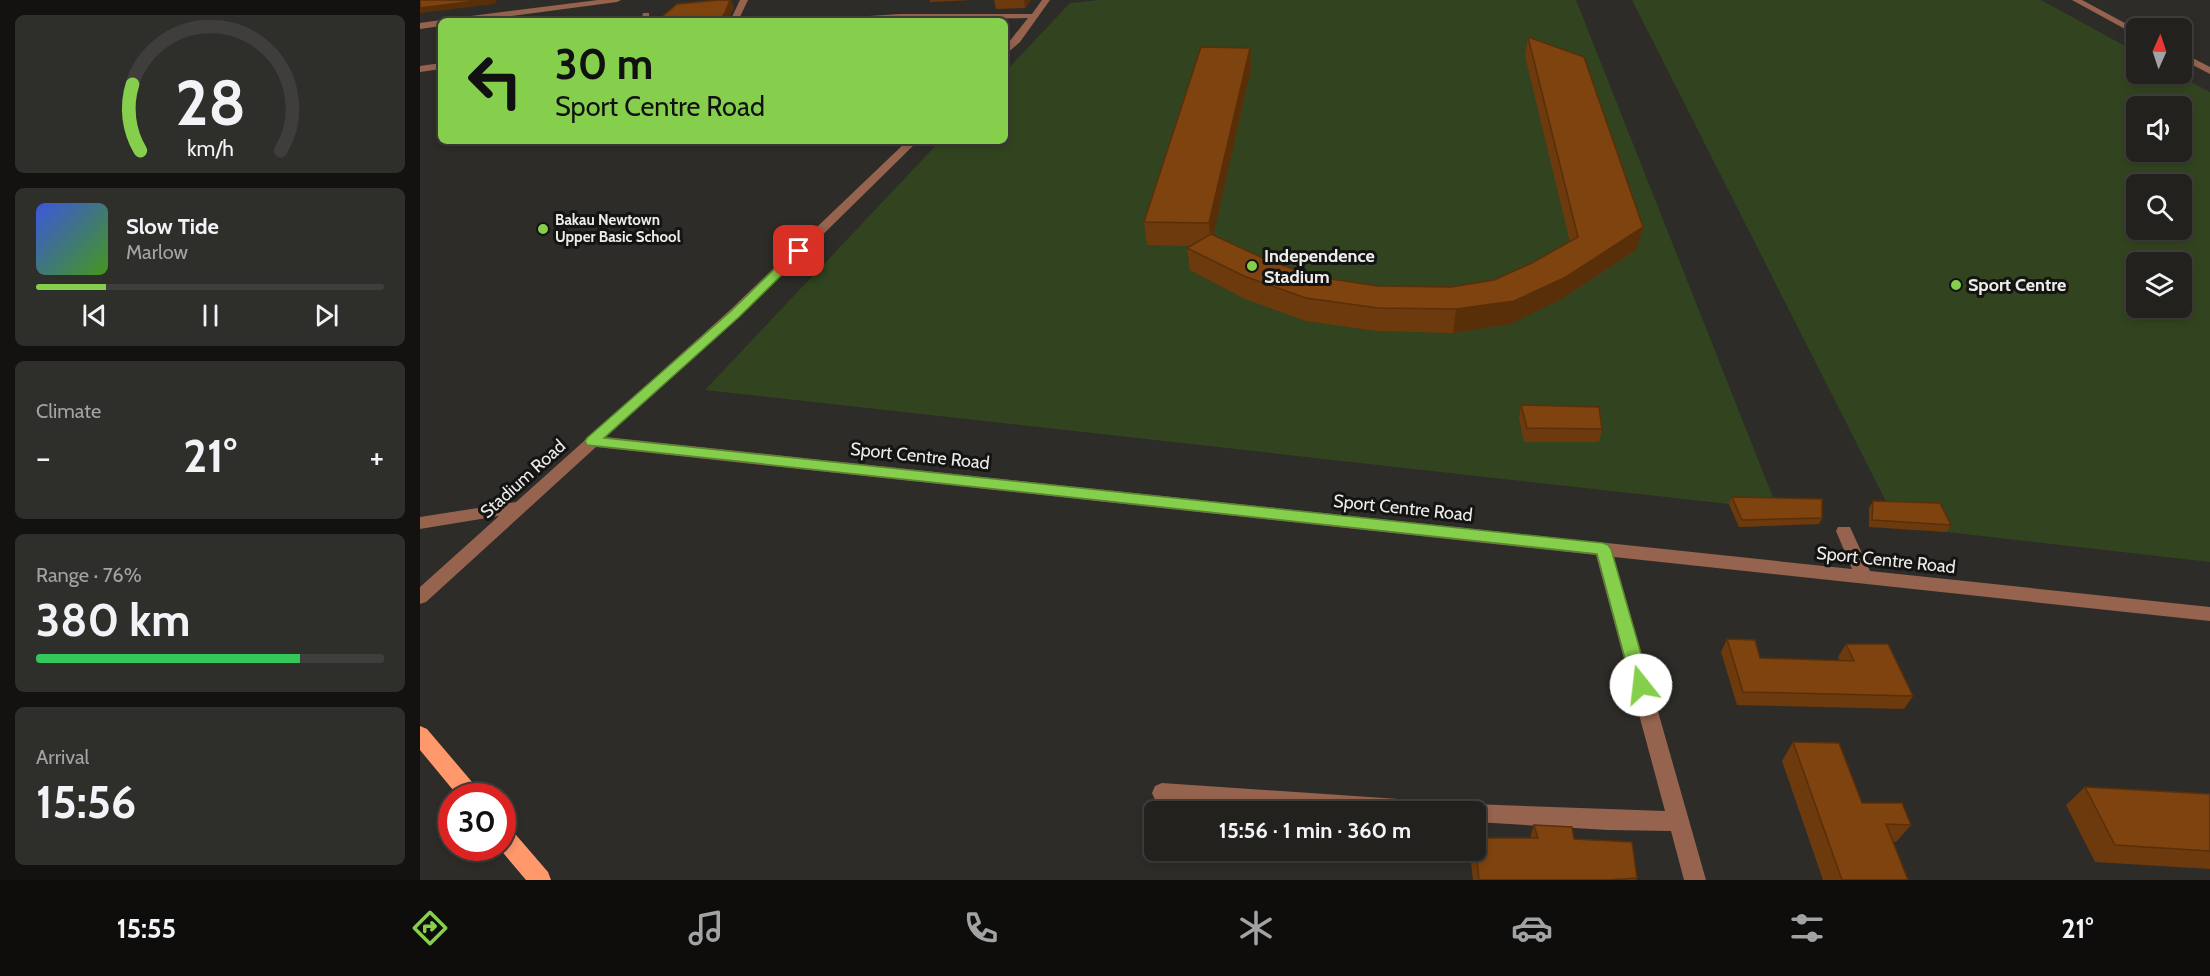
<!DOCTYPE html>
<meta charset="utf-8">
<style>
body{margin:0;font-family:Cabin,sans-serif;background:#2e2e2b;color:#f1f3f6;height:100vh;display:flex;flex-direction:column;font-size:22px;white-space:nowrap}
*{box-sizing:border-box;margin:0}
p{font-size:20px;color:#a2a3a4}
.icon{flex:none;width:33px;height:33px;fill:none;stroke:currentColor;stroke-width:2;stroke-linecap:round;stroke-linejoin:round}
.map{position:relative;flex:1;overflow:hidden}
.side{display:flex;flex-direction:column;gap:15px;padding:15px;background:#131210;width:420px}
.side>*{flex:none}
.banner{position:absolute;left:18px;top:18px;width:570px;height:126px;border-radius:9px;box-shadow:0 3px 9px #0003,0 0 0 2px #3f3e3c;background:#85cf4c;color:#111;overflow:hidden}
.needle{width:39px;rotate:3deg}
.tools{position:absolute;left:1706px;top:18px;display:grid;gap:12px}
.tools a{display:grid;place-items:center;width:66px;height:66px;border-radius:9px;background:#22211e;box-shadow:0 3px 9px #0003,0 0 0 2px #3f3e3c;font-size:30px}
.speed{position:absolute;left:18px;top:783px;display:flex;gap:12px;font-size:30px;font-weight:700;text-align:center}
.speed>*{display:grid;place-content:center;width:78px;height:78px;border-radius:50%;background:#22211e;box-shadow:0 3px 9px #0003,0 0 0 2px #3f3e3c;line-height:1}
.speed .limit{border:9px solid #d22;background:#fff;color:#111}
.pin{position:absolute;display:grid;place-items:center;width:51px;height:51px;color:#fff;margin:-26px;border-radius:12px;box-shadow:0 3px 9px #0006}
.me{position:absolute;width:66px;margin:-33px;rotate:344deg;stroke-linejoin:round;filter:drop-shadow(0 0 4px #0008)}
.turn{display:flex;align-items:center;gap:21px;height:126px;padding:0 18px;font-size:27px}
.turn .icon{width:78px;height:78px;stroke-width:2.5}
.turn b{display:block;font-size:42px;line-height:51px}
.big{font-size:45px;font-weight:700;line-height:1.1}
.side .tile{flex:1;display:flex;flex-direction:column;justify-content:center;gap:9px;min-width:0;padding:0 21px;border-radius:9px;background:#2e2e2b}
.side .dial{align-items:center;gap:0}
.dial svg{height:156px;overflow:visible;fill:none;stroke:#3f3e3c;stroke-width:7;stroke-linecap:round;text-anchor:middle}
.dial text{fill:#f1f3f6;stroke:none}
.song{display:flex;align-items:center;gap:18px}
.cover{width:72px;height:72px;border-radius:9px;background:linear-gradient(135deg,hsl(230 70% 55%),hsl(100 70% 35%))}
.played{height:6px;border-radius:3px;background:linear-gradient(90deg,#85cf4c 20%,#3f3e3c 20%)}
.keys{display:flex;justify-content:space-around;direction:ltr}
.heat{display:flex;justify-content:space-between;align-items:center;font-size:33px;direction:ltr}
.charge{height:9px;border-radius:4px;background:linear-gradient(90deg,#34c759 76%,#3f3e3c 0)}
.trip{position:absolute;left:724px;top:801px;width:342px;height:60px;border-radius:9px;background:#22211e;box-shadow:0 3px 9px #0003,0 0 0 2px #3f3e3c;font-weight:700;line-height:60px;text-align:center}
.tab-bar{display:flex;height:96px;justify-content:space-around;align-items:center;background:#0e0d0c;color:#a2a3a4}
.tab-bar .icon{width:42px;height:42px}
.tab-bar .active{color:#85cf4c}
.tab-bar b{font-size:27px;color:#f1f3f6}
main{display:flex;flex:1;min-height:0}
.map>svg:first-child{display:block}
.green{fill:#31441f;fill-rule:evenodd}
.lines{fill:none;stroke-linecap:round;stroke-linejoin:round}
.minor{fill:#95634e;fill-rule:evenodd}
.major{fill:#ff986b;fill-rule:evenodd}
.wall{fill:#6d3a0d}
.shaded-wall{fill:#592f0a}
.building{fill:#7f430f;stroke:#592f0a;stroke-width:1.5}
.route{fill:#85cf4c;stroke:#568731;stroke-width:1.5}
.poi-dot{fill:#85cf4c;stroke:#141412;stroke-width:2}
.labels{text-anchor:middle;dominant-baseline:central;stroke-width:6;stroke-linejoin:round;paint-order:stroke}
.far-poi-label{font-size:15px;font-weight:bold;fill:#edecea;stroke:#141412;text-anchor:start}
.poi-label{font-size:18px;font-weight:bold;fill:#edecea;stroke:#141412;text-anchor:start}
.street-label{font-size:18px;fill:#edecea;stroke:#141412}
</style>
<main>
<section class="side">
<div class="tile dial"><svg viewBox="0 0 100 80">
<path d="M14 69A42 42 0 1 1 86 69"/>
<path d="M14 69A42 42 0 0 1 10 35" stroke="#85cf4c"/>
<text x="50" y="56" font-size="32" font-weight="700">28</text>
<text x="50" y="72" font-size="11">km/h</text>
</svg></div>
<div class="tile">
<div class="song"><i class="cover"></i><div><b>Slow Tide</b><p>Marlow</p></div></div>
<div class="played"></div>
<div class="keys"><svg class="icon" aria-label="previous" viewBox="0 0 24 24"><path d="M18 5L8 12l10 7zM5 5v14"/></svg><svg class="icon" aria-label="pause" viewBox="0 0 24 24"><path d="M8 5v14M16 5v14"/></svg><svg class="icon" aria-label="next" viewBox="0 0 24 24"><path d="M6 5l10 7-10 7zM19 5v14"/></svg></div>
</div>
<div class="tile"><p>Climate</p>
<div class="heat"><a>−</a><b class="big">21°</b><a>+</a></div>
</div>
<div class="tile"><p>Range · 76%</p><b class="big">380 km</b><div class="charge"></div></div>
<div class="tile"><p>Arrival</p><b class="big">15:56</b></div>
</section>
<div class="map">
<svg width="1790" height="880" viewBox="0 0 1790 880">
<rect width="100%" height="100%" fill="#2d2c28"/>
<path class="green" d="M680 0H1156L1364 525 1319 527 1309 504 285 390 520 141H585V72L650 3Z
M1212 0H1621L1716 52V74H1756L1790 92V562L1527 532 1480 529ZM1716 106H1761V152H1716ZM1716 184H1761V230H1716ZM1716 262H1761V308H1716Z"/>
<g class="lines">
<path class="minor" d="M178 0H201L197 2 54 21H31L35 18Z
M320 0H328L318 21H310Z
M622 0H630L600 42 585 55V47L608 18 415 21 419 18 479 14H612Z
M1652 0H1662L1716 29V35Z
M223 13H229V21H221Z
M21 20 23 21H21V26L0 29V23Z
M1761 52 1790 67V74L1761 59Z
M21 63V69L0 72V66Z
M487 141H498L319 317 186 437 1432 569 1416 531 1418 527H1430L1450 571 1790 607V621L1194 557 1286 880H1264L1251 831 1188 830 1056 822V812H883L742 803 735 800 732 793 735 786 742 783 1052 804 1245 811 1176 555 176 447 6 602 0 604V587L79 516 0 529V517L96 502 309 311Z"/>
<path class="major" d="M0 726 7 729 58 789 61 796H38L0 750Z
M82 825 90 828 128 872 131 880H106L79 848H82Z"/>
</g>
<path class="wall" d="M510 0H552L510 2Z
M574 0H611L605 8 576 9Z
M1108 37 1217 249 1141 299 1090 324 1033 333 957 331 886 321 825 299 770 270 767 248 771 246 727 245 724 222 830 48 831 68 793 235 849 261 897 277 958 286 1031 287 1074 280 1112 263 1150 242 1105 56Z
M1101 405 1182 429 1179 442H1104L1099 418Z
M1312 497 1402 518 1399 524 1319 527 1309 504Z
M1453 501 1531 525 1527 532 1449 527V508Z
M1307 639 1340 658 1420 661 1418 657 1426 644 1493 696 1484 709 1317 705 1301 652Z
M1373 742 1442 803 1491 825 1476 842H1473L1488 880H1403L1362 761Z
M1665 787 1790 794V869L1675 862 1646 805Z
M1114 825 1154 839 1217 878 1216 880H1053L1050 855 1051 850H1056L1110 838Z"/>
<path class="shaded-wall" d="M63 0H77L75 4 0 13V8Z
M310 0H311L314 7 308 21H299Z
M604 0H611L605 8Z
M830 48 831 68 791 246 789 223Z
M1223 227 1217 249 1141 299 1090 324 1033 333 1036 309Z"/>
<path class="building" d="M0 0H63L0 8Z
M298 0H310L305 13 299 21H237L257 4Z
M111 18V21H93Z
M1108 37 1164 57 1223 227 1146 277 1094 301 1036 309 958 308 886 298 824 276 767 248 791 234 849 261 897 277 958 286 1031 287 1074 280 1112 263 1158 237Z
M781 47 830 48 789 223 724 222Z
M1101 405 1179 407 1182 429 1107 428Z
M1312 497 1402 499V518L1322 520Z
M1453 501 1520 503 1531 525 1452 520Z
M1307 639 1335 640 1340 658 1434 661 1426 644H1468L1493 696 1323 692Z
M1373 742 1419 743 1442 803H1482L1491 825 1466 824 1488 880H1422Z
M1665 787 1790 794V851L1695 845Z
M1114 825 1152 827 1154 839 1212 842 1217 878 1188 880H1059L1056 850V838H1118Z"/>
<path class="route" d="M379 248 383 249V254L319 317 184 438 1183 543 1188 545 1191 549 1230 685 1227 690 1221 693 1215 690 1212 685 1177 554 167 445 165 441 167 438 310 312 375 249Z"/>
<g class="poi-dot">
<circle cx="123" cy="229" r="6"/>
<circle cx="832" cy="266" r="6"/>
<circle cx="1536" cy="285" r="6"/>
</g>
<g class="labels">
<g class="far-poi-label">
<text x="135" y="220">Bakau Newtown<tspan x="135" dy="17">Upper Basic School</tspan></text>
</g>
<g class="poi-label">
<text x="844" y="256">Independence<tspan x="844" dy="21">Stadium</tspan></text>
<text x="1548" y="285">Sport Centre</text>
</g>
<g class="street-label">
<text transform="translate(500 456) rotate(6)">Sport Centre Road</text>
<text transform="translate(103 479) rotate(-42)">Stadium Road</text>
<text transform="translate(983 508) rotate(6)">Sport Centre Road</text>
<text transform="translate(1466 560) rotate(6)">Sport Centre Road</text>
</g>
</g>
</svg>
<div class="tools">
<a><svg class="needle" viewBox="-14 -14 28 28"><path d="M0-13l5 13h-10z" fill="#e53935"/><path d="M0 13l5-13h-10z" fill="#a2a3a4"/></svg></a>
<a><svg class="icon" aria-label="sound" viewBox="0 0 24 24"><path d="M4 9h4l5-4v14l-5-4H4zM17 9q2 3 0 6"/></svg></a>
<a><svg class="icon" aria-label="search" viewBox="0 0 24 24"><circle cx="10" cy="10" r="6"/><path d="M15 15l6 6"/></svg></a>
<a><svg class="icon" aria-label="layers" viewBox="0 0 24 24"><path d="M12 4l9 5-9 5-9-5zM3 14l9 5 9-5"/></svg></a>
</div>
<div class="speed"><div class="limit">30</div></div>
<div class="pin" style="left:379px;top:251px;background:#d93025"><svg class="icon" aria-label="arrive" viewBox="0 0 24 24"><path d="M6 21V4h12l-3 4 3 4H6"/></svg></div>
<svg class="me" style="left:1221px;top:685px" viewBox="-20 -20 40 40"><circle r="19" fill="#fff"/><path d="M0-13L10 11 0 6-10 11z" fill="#85cf4c"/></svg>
<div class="trip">15:56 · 1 min · 360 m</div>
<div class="banner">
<div class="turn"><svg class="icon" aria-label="left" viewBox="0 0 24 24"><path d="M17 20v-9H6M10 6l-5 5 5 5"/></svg><div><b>30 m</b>Sport Centre Road</div></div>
</div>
</div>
</main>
<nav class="tab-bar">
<b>15:55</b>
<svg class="icon active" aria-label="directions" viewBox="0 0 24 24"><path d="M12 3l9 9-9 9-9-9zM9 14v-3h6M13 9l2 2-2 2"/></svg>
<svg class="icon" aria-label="music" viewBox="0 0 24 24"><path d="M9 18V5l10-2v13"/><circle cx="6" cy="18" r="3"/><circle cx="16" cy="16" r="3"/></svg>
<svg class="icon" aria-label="phone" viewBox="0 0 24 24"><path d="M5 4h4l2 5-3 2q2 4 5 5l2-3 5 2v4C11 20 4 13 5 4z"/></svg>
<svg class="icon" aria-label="climate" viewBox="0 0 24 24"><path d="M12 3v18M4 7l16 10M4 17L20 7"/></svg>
<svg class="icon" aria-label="car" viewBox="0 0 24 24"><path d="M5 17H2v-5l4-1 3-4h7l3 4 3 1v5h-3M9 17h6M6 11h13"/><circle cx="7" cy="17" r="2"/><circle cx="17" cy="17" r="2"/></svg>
<svg class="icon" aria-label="filters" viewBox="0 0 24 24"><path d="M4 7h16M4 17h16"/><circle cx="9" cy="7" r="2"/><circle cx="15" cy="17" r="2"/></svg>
<b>21°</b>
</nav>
